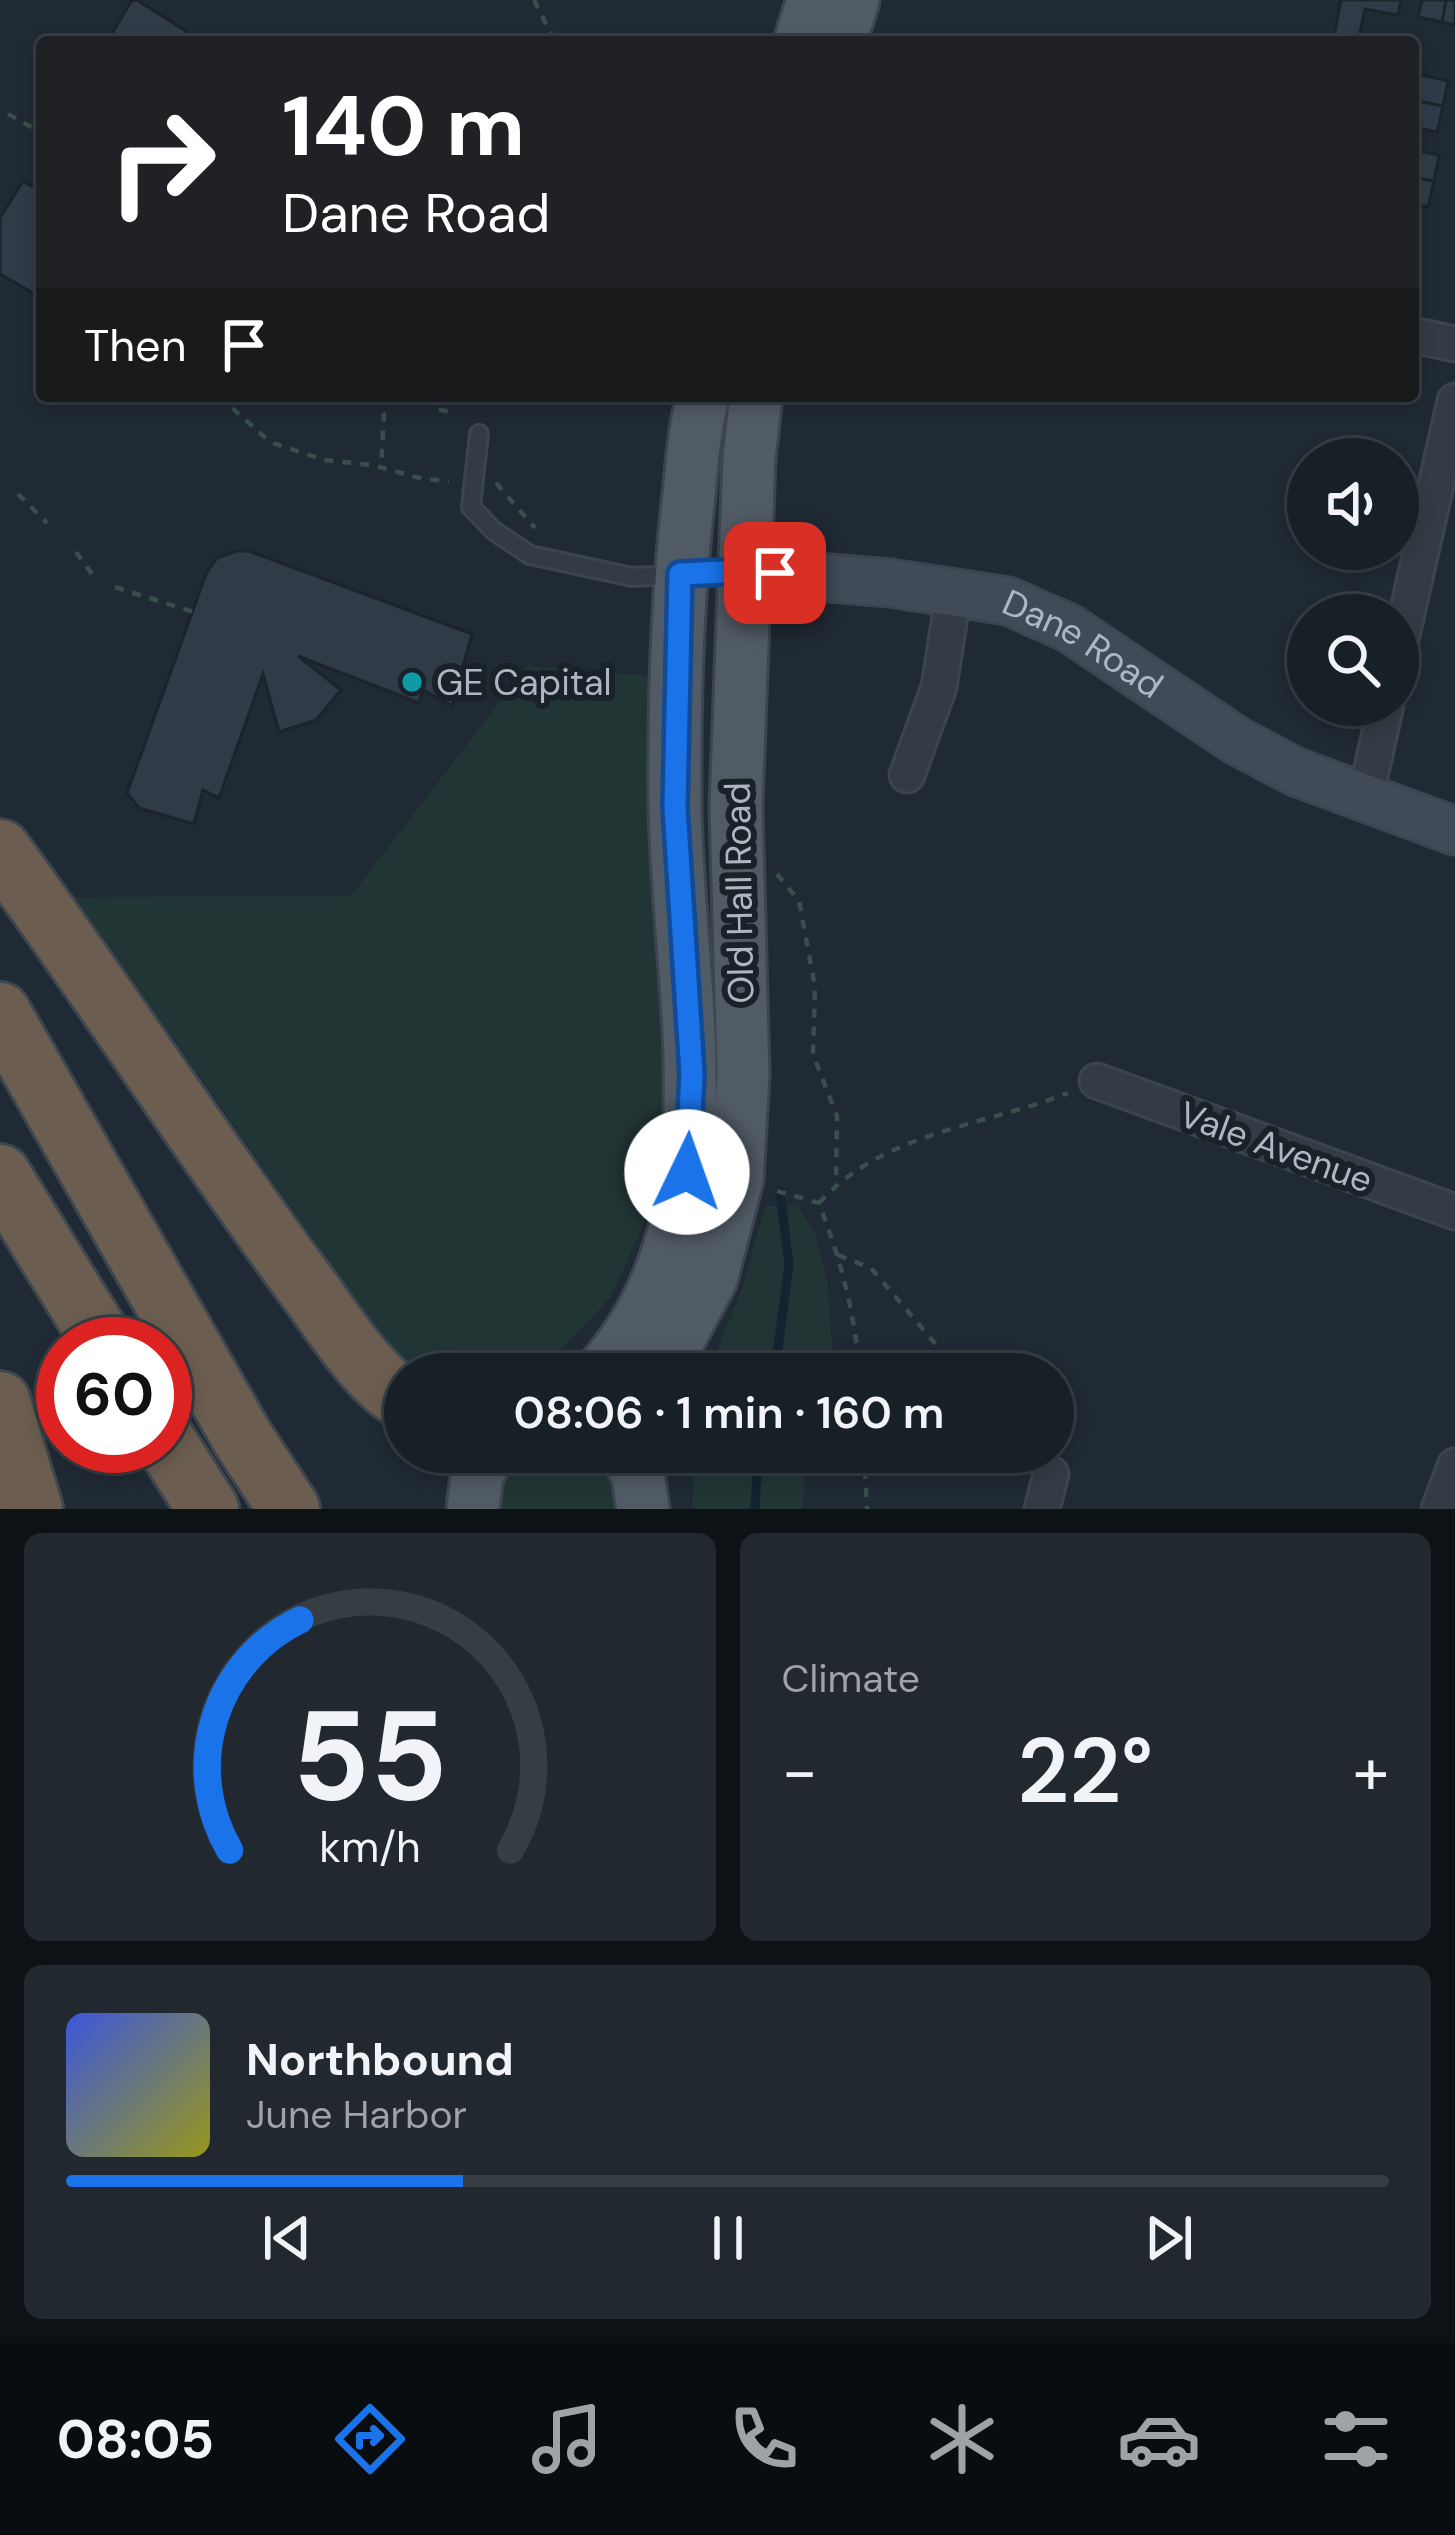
<!DOCTYPE html>
<meta charset="utf-8">
<style>
body{margin:0;font-family:"DM Sans",sans-serif;background:#21282f;color:#f1f3f6;height:100vh;display:flex;flex-direction:column;font-size:45px;white-space:nowrap}
*{box-sizing:border-box;margin:0}
p{font-size:39px;color:#9fa3a7}
.icon{flex:none;width:66px;height:66px;fill:none;stroke:currentColor;stroke-width:2;stroke-linecap:round;stroke-linejoin:round}
.map{position:relative;height:1509px;overflow:hidden}
.details{display:flex;flex-direction:column;gap:24px;padding:24px;background:#0d1215;flex:1}
.details>*{flex:none}
.guide{position:absolute;left:36px;top:36px;width:1383px;height:366px;border-radius:12px;box-shadow:0 6px 18px #0003,0 0 0 3px #363e44;background:#202124;color:#fff;overflow:hidden}
.buttons{position:absolute;left:1287px;top:438px;display:grid;gap:24px}
.buttons a{display:grid;place-items:center;width:132px;height:132px;border-radius:50%;background:#182027;box-shadow:0 6px 18px #0003,0 0 0 3px #363e44;font-size:60px}
.speed{position:absolute;left:36px;top:1317px;display:flex;gap:24px;font-size:60px;font-weight:700;text-align:center}
.speed>*{display:grid;place-content:center;width:156px;height:156px;border-radius:50%;background:#182027;box-shadow:0 6px 18px #0003,0 0 0 3px #363e44;line-height:1}
.speed .limit{border:18px solid #d22;background:#fff;color:#111}
.pin{position:absolute;display:grid;place-items:center;width:102px;height:102px;color:#fff;margin:-51px;border-radius:24px;box-shadow:0 6px 18px #0006}
.me{position:absolute;width:132px;margin:-66px;rotate:3deg;stroke-linejoin:round;filter:drop-shadow(0 0 9px #0008)}
.turn{display:flex;align-items:center;gap:42px;height:252px;padding:0 48px;font-size:54px}
.turn .icon{width:156px;height:156px;stroke-width:2.5}
.turn b{display:block;font-size:84px;line-height:102px}
.then{display:flex;align-items:center;height:114px;padding:0 48px;background:#0003;gap:24px;font-size:45px}
.big{font-size:90px;font-weight:600;line-height:1.1}
.details .tile{flex:1;display:flex;flex-direction:column;justify-content:center;gap:18px;min-width:0;padding:0 42px;border-radius:18px;background:#21282f}
.details .dial{align-items:center;gap:0}
.dial svg{height:312px;overflow:visible;fill:none;stroke:#363e44;stroke-width:7;stroke-linecap:round;text-anchor:middle}
.dial text{fill:#f1f3f6;stroke:none}
.song{display:flex;align-items:center;gap:36px}
.cover{width:144px;height:144px;border-radius:18px;background:linear-gradient(135deg,hsl(230 70% 55%),hsl(60 70% 35%))}
.played{height:12px;border-radius:6px;background:linear-gradient(90deg,#1a73e8 30%,#363e44 30%)}
.keys{display:flex;justify-content:space-around;direction:ltr}
.heat{display:flex;justify-content:space-between;align-items:center;font-size:66px;direction:ltr}
.details .tiles{flex:1;display:grid;gap:24px;grid-template-columns:1fr 1fr}
.tile:last-child{grid-column:span 2}
.trip{position:absolute;left:384px;top:1353px;width:690px;height:120px;border-radius:60px;background:#182027;box-shadow:0 6px 18px #0003,0 0 0 3px #363e44;font-weight:600;line-height:120px;text-align:center}
.menu{display:flex;height:192px;justify-content:space-around;align-items:center;background:#0a0d10;color:#9fa3a7}
.menu .icon{width:84px;height:84px}
.menu .on{color:#1a73e8}
.menu b{font-size:54px;color:#f1f3f6}
.map>svg:first-child{display:block}
.green{fill:#223535}
.lines{fill:none;stroke-linecap:round;stroke-linejoin:round}
.stream{stroke:#142231;stroke-width:9}
.building{fill:#2f3c48;stroke:#1b232b;stroke-width:3}
.service-casing{stroke:#3c454f;stroke-width:22}
.minor-casing{stroke:#3c454f;stroke-width:39}
.secondary-casing{stroke:#3c454f;stroke-width:51}
.primary-casing{stroke:#3c454f;stroke-width:57}
.motorway-casing{stroke:#3e474f;stroke-width:66}
.path{stroke:#3a4e4e;stroke-width:4.5;stroke-dasharray:9 9;stroke-linecap:butt}
.service{stroke:#333c45;stroke-width:16}
.minor{stroke:#333c45;stroke-width:33}
.secondary{stroke:#414b58;stroke-width:45}
.primary{stroke:#515b65;stroke-width:51}
.motorway{stroke:#6b5e50;stroke-width:60}
.route-casing{stroke:#114b97;stroke-width:30}
.route{stroke:#1a73e8;stroke-width:21}
.culture-dot{fill:#0f9aa8;stroke:#192129;stroke-width:4.5}
.labels{text-anchor:middle;dominant-baseline:central;stroke-width:12;stroke-linejoin:round;paint-order:stroke}
.street-label{font-size:36px;fill:#adb7c2;stroke:#192129}
.poi-label{font-size:36px;fill:#adb7c2;stroke:#192129;text-anchor:start}
</style>
<div class="map">
<svg width="1455" height="1509" viewBox="0 0 1455 1509">
<rect width="100%" height="100%" fill="#202a34"/>
<path class="green" d="M527 666 654 676 675 1047 655 1200 610 1298 554 1357 519 1374H429L401 1356 363 1311 75 897 351 896Z
M797 1205 816 1236 827 1282 834 1367 831 1374H708L743 1286 765 1206Z
M527 1452H587C608 1466 617 1484 617 1509H497C501 1484 505 1466 527 1452Z
M693 1452H808L802 1509H693Z"/>
<g class="lines">
<path class="stream" d="M771 1374 778 1348 789 1265 780 1192
M755 1509 758 1452"/>
</g>
<path class="building" d="M132 0H137L203 42H107Z
M1341 0H1401L1398 15 1365 9 1358 42 1334 37Z
M1422 0H1446L1442 22 1418 17Z
M1446 0H1455V25L1442 22Z
M1413 73 1448 81 1443 106 1413 100Z
M1413 100 1443 106 1437 132 1413 127Z
M1413 150 1439 155 1434 181 1413 177Z
M1413 177 1434 181 1428 207 1413 204Z
M23 181 42 192V298L0 274V218Z
M236 551H249L472 634 452 706 423 690 419 703 298 656 341 690 316 720 279 732 263 674 219 798 203 790 194 824 139 808 127 793 206 574 217 558Z"/>
<g class="lines">
<defs>
<path id="service" d="M479 434 471 507 494 531 530 555 632 577 679 575"/>
<path id="minor" d="M1413 335 1455 344
M1398 653 1455 401
M907 775 939 687 954 591
M1365 799 1386 705
M1097 1081 1455 1212
M1042 1509 1051 1474
M1439 1509 1455 1466"/>
<g id="secondary">
<path id="s1" d="M745 571 890 583 1008 601 1069 628 1237 741 1296 772 1455 831"/>
</g>
<path id="primary" d="M800 42 813 0
M840 42 853 0
M599 1374C739 1216 677 995 675 804 674 701 677 597 689 495 692 462 695 428 703 396
M660 1374 711 1279 737 1179 743 1074 736 806 749 458 756 396
M626 1452 638 1475 643 1509
M473 1509 477 1475 490 1452"/>
<path id="motorway" d="M0 850C104 992 199 1141 304 1283 329 1316 369 1381 405 1399
M0 1013 242 1437 289 1509
M0 1175 104 1344
M0 1402 32 1509
M165 1441 208 1509"/>
</defs>
<use href="#service" class="service-casing"/>
<use href="#minor" class="minor-casing"/>
<use href="#secondary" class="secondary-casing"/>
<use href="#primary" class="primary-casing"/>
<use href="#motorway" class="motorway-casing"/>
<path class="path" d="M534 0 555 42
M8 114 42 133
M219 396 270 442 324 460 372 465 423 479 449 481
M377 396 384 415 381 467
M435 396 434 409 453 412
M496 483 535 528
M18 494 47 523
M76 552 94 577
M115 587 193 612
M777 874 799 901 815 987 813 1054 837 1116 836 1184
M777 1191 819 1203C840 1258 856 1315 859 1374
M819 1203C883 1132 984 1126 1068 1093
M838 1255 871 1268 961 1374
M864 1452 867 1509"/>
<use href="#service" class="service"/>
<use href="#minor" class="minor"/>
<use href="#secondary" class="secondary"/>
<use href="#primary" class="primary"/>
<use href="#motorway" class="motorway"/>
</g>
<g class="lines">
<defs>
<path id="route" d="M687 1172 692 1074 675 807 680 574 745 571 775 573"/>
</defs>
<use href="#route" class="route-casing"/>
<use href="#route" class="route"/>
</g>
<circle class="culture-dot" cx="412" cy="682" r="12"/>
<g class="labels">
<g class="street-label">
<text stroke="none"><textPath href="#s1" startOffset="351">Dane Road</textPath></text>
<text transform="translate(739 893) rotate(-91)">Old Hall Road</text>
<text transform="translate(1276 1147) rotate(20)">Vale Avenue</text>
</g>
<g class="poi-label">
<text x="436" y="682">GE Capital</text>
</g>
</g>
</svg>
<div class="buttons">
<a><svg class="icon" aria-label="sound" viewBox="0 0 24 24"><path d="M4 9h4l5-4v14l-5-4H4zM17 9q2 3 0 6"/></svg></a>
<a><svg class="icon" aria-label="search" viewBox="0 0 24 24"><circle cx="10" cy="10" r="6"/><path d="M15 15l6 6"/></svg></a>
</div>
<div class="speed"><div class="limit">60</div></div>
<div class="pin" style="left:775px;top:573px;background:#d93025"><svg class="icon" aria-label="arrive" viewBox="0 0 24 24"><path d="M6 21V4h12l-3 4 3 4H6"/></svg></div>
<svg class="me" style="left:687px;top:1172px" viewBox="-20 -20 40 40"><circle r="19" fill="#fff"/><path d="M0-13L10 11 0 6-10 11z" fill="#1a73e8"/></svg>
<div class="trip">08:06 · 1 min · 160 m</div>
<div class="guide">
<div class="turn"><svg class="icon" aria-label="right" viewBox="0 0 24 24"><path d="M7 20v-9h11M14 6l5 5-5 5"/></svg><div><b>140 m</b>Dane Road</div></div>
<div class="then">Then<svg class="icon" aria-label="arrive" viewBox="0 0 24 24"><path d="M6 21V4h12l-3 4 3 4H6"/></svg></div>
</div>
</div>
<section class="details">
<div class="tiles">
<div class="tile dial"><svg viewBox="0 0 100 80">
<path d="M14 69A42 42 0 1 1 86 69"/>
<path d="M14 69A42 42 0 0 1 32 10" stroke="#1a73e8"/>
<text x="50" y="56" font-size="32" font-weight="700">55</text>
<text x="50" y="72" font-size="11">km/h</text>
</svg></div>
<div class="tile"><p>Climate</p>
<div class="heat"><a>−</a><b class="big">22°</b><a>+</a></div>
</div>
<div class="tile">
<div class="song"><i class="cover"></i><div><b>Northbound</b><p>June Harbor</p></div></div>
<div class="played"></div>
<div class="keys"><svg class="icon" aria-label="previous" viewBox="0 0 24 24"><path d="M18 5L8 12l10 7zM5 5v14"/></svg><svg class="icon" aria-label="pause" viewBox="0 0 24 24"><path d="M8 5v14M16 5v14"/></svg><svg class="icon" aria-label="next" viewBox="0 0 24 24"><path d="M6 5l10 7-10 7zM19 5v14"/></svg></div>
</div>
</div>
</section>
<nav class="menu">
<b>08:05</b>
<svg class="icon on" aria-label="directions" viewBox="0 0 24 24"><path d="M12 3l9 9-9 9-9-9zM9 14v-3h6M13 9l2 2-2 2"/></svg>
<svg class="icon" aria-label="music" viewBox="0 0 24 24"><path d="M9 18V5l10-2v13"/><circle cx="6" cy="18" r="3"/><circle cx="16" cy="16" r="3"/></svg>
<svg class="icon" aria-label="phone" viewBox="0 0 24 24"><path d="M5 4h4l2 5-3 2q2 4 5 5l2-3 5 2v4C11 20 4 13 5 4z"/></svg>
<svg class="icon" aria-label="climate" viewBox="0 0 24 24"><path d="M12 3v18M4 7l16 10M4 17L20 7"/></svg>
<svg class="icon" aria-label="car" viewBox="0 0 24 24"><path d="M5 17H2v-5l4-1 3-4h7l3 4 3 1v5h-3M9 17h6M6 11h13"/><circle cx="7" cy="17" r="2"/><circle cx="17" cy="17" r="2"/></svg>
<svg class="icon" aria-label="filters" viewBox="0 0 24 24"><path d="M4 7h16M4 17h16"/><circle cx="9" cy="7" r="2"/><circle cx="15" cy="17" r="2"/></svg>
</nav>
